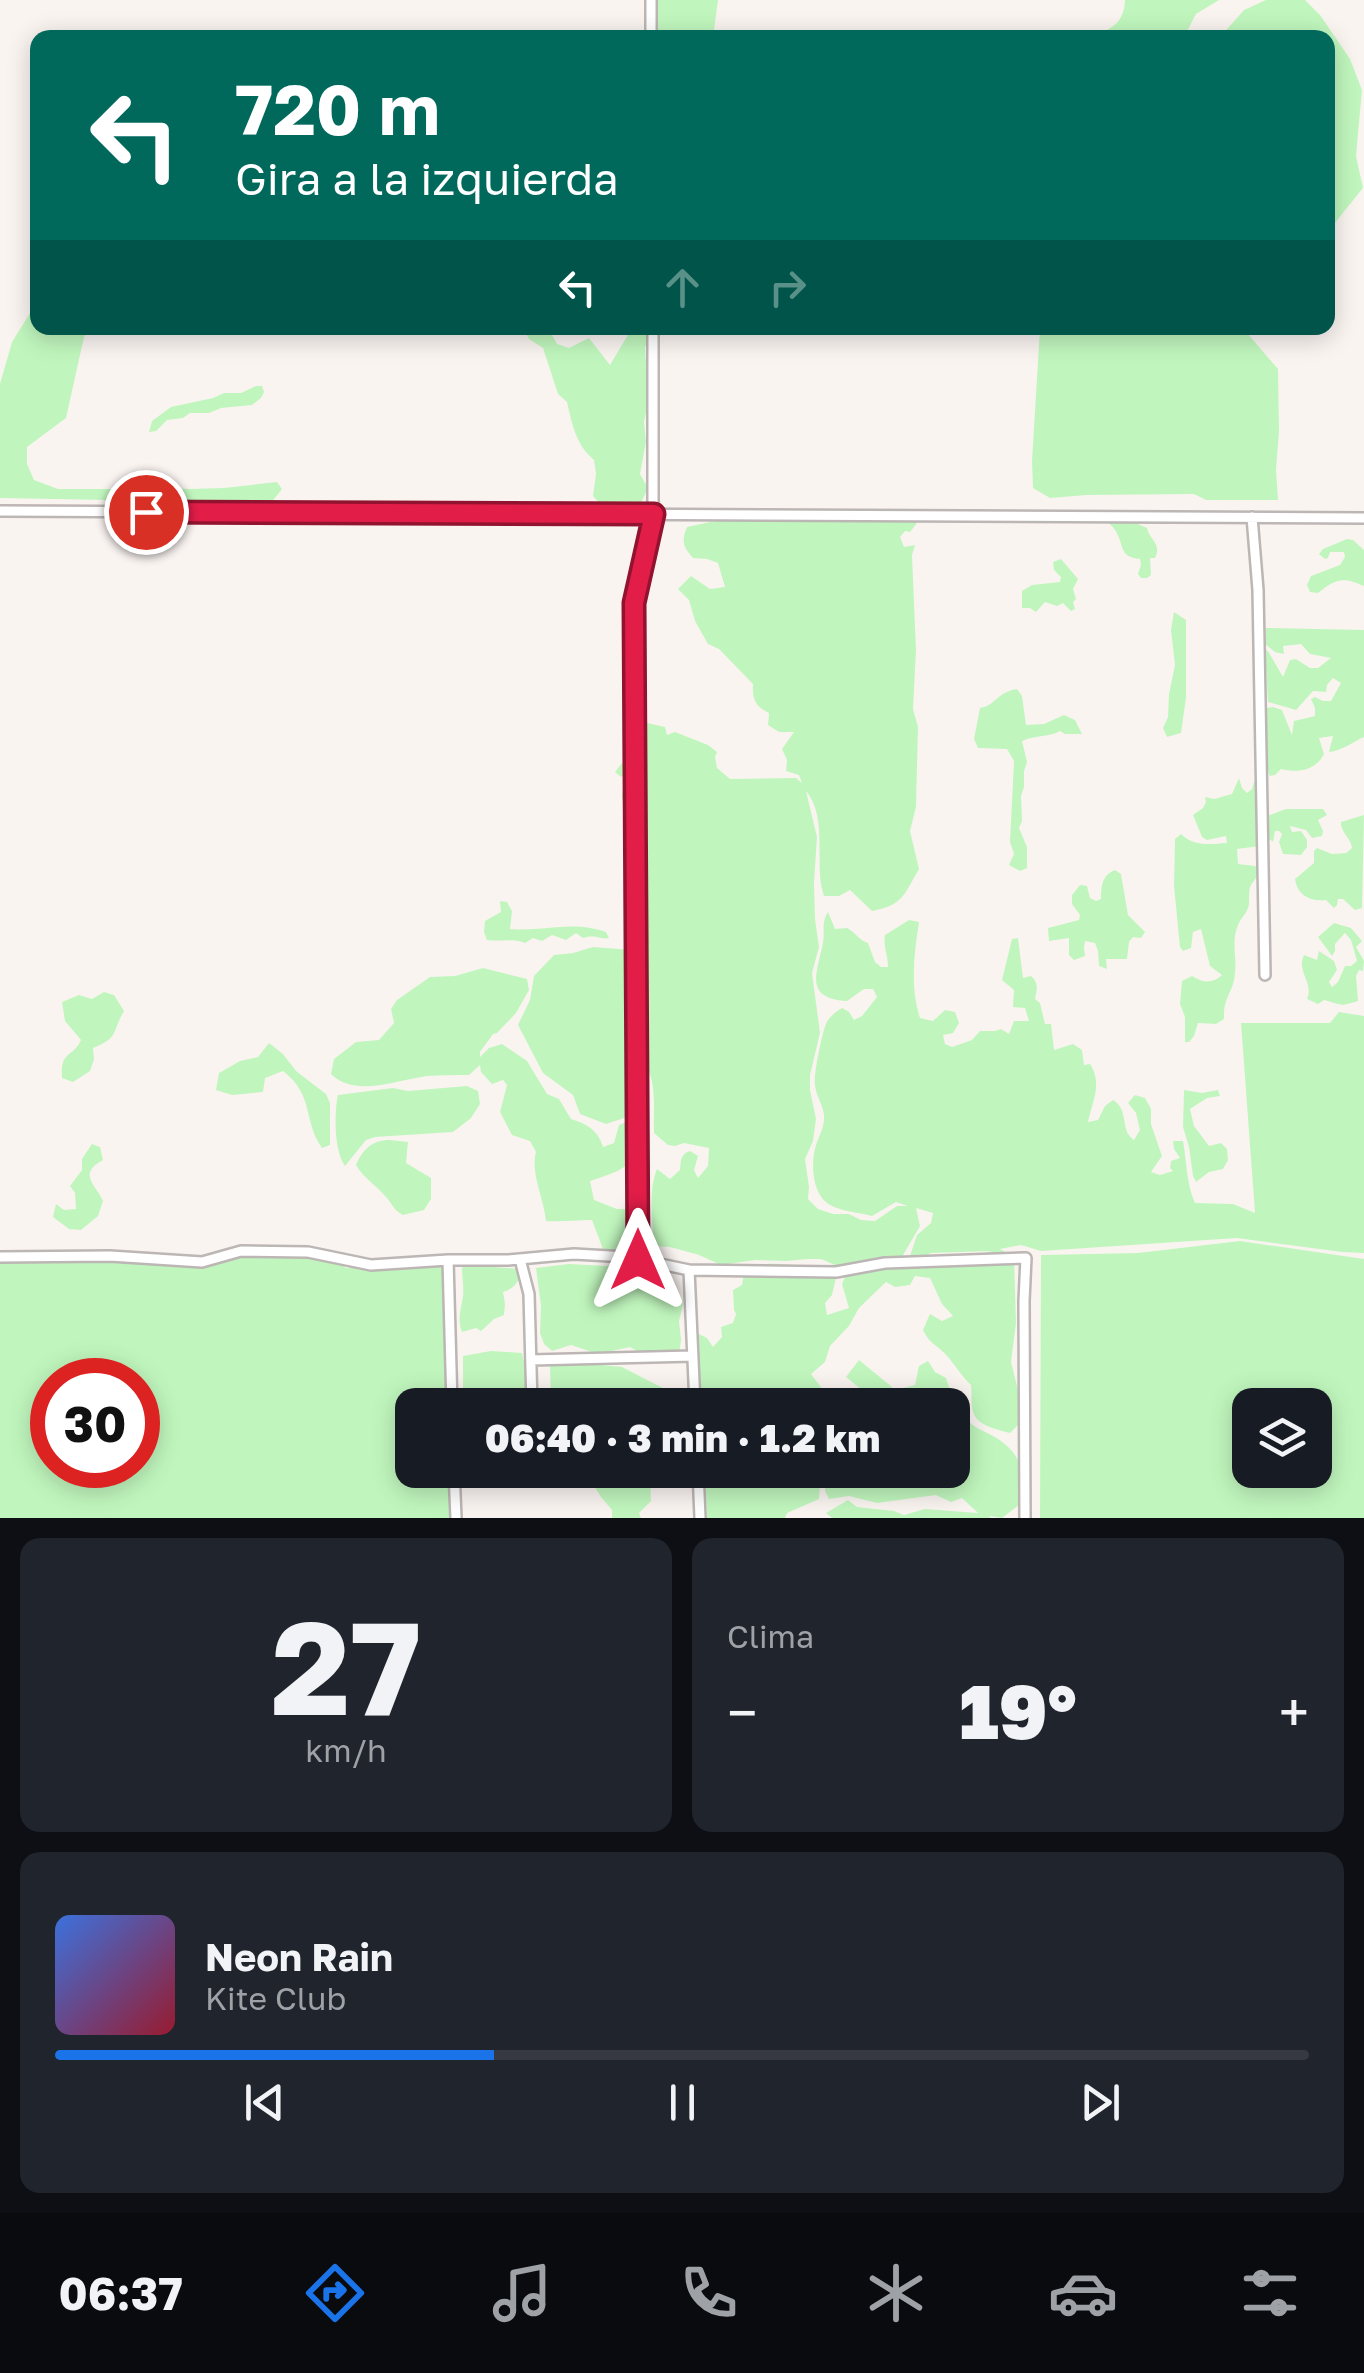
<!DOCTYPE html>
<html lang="es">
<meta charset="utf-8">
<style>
body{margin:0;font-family:"Golos Text",sans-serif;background:#20242c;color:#f1f3f6;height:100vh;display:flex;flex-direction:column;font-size:38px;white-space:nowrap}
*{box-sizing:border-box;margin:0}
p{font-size:32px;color:#9ea1a6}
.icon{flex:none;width:55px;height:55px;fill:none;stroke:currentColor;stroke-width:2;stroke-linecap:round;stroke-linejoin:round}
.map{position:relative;height:1518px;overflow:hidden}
.side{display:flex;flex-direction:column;gap:20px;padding:20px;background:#0d0f14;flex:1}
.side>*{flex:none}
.hud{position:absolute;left:30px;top:30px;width:1305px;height:305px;border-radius:20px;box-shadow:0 5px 25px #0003;background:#00695c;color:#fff;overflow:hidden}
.tools{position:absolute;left:1232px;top:1388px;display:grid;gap:20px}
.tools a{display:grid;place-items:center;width:100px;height:100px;border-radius:20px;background:#171b24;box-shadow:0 5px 25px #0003;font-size:50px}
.speed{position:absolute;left:30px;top:1358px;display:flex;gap:20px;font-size:50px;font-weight:700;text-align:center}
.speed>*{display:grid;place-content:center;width:130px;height:130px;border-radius:50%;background:#171b24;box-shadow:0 5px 25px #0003;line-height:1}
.speed .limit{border:15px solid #d22;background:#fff;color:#111}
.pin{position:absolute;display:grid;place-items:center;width:85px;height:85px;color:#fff;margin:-42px;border:5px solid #fff;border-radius:50%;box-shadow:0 2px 10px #0007}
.me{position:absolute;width:110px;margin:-55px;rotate:0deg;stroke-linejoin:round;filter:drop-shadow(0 0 8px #0008)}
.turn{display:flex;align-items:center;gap:35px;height:210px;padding:0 40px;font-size:45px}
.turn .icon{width:130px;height:130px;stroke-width:2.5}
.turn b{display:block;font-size:70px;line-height:85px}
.lanes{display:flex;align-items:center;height:95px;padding:0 40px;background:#0003;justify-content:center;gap:50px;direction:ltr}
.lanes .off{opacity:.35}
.big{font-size:75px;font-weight:800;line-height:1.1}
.side .tile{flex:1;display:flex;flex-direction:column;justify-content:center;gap:15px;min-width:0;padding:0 35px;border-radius:20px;background:#20242c}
.side .dial{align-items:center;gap:0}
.dial b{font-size:130px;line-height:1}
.song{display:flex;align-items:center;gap:30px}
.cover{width:120px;height:120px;border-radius:15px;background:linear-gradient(135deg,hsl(220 70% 55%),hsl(350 70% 35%))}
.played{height:10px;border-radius:5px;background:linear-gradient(90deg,#1a73e8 35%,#363941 35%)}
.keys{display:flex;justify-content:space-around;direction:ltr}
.heat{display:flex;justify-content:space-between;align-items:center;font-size:55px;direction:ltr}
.side .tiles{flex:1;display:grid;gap:20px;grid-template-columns:1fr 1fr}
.tile:last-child{grid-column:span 2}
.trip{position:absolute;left:395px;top:1388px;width:575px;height:100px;border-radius:20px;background:#171b24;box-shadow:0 5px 25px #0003;font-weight:800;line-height:100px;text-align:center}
.tab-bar{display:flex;height:160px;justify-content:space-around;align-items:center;background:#090b0e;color:#9ea1a6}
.tab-bar .icon{width:70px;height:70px}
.tab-bar .on{color:#1a73e8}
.tab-bar b{font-size:45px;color:#f1f3f6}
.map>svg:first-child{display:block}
.green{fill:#c0f6bd;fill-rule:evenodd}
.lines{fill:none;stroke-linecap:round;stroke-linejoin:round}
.minor-casing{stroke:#bcb6b4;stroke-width:14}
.minor{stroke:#fff;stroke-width:9}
.route-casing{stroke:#92132f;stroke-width:25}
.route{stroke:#e11d48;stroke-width:18}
</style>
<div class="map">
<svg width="1364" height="1518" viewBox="0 0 1364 1518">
<rect width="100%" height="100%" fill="#faf4f1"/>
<path class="green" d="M651 0H718L713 37H654Z
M1125 0H1219L1196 14 1184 37H1078C1103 33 1124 29 1125 0Z
M1266 0H1305L1320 15 1350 59 1362 90 1356 156 1363 188 1334 224 1328 228V38L1220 37 1244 10Z
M37 302 38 328H89L84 337 66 418 27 447V464L34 480 58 489H111L131 485 189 489 224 488 277 482 282 489 271 503 0 498V384L12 342Z
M523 328H548L557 344 569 348 589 338 610 365 632 328H659L656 337 645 347 647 378 651 389 644 422 646 442 640 474 648 488 641 503 615 502 600 504 593 496 596 474 594 460C576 445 572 424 567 402L558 394 543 348 529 339Z
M1040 328H1247V333L1278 369 1279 431 1276 470 1278 500H1206L1194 494 1087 495 1050 498 1033 488 1032 461Z
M256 386H262L264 392 261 398 252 405 221 408 209 413H190L183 418 167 420 156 431 149 432 152 421 171 407 213 398 224 393H241Z
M1121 510 1124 518 1147 528C1150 541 1162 543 1155 558H1150L1151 575 1147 578H1141L1138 574 1141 565 1140 559C1118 557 1125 545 1115 530 1112 525 1107 522 1103 518L1110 513Z
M856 517C876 525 899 513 917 523L910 532 905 531 900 537 904 547 915 545 912 555 916 650 913 709 918 727 916 807 910 831 919 869C904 894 904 905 872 911L850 890 839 896H824C813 864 829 819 806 791L817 837 814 883 815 919 819 947 812 973 820 1033 810 1075V1090L816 1119 813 1141 805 1159 809 1187 808 1199 818 1209 833 1214H849L861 1220 875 1221 897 1206H908L896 1202 872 1216C858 1212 831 1211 822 1198 812 1185 811 1161 816 1145 819 1135 825 1127 824 1115 823 1105 816 1096 815 1085 813 1077 822 1033 826 1024 829 1017 835 1012 842 1008L849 1012 854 1020 862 1016 877 997 873 989H864L847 1001C803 998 817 973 823 943 825 931 821 923 828 912L835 929 847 928C855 932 859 940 868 943L875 962 881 967H888C888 955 883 947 885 935L909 920 919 922C914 954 910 987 920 1018L933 1021 945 1010 955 1012 959 1023 953 1033 943 1035 945 1044 952 1047 972 1040 980 1031H995L1001 1029 1009 1034 1014 1021H1029L1025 1008 1013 1007 1014 990 1002 980 1012 939 1018 938 1023 978 1031 976C1039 983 1037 989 1035 999L1040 1003 1045 1024H1051L1054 1050 1073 1044 1082 1050 1084 1065 1090 1064C1103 1084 1092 1102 1088 1122L1098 1120 1105 1106 1113 1100C1130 1110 1119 1130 1134 1140L1140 1130 1136 1113 1128 1103 1135 1095 1145 1098 1151 1109V1124L1162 1156 1151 1172 1160 1175 1173 1171 1170 1168 1171 1161 1180 1158 1174 1149 1173 1141H1183C1187 1162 1186 1183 1195 1203L1233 1204 1255 1213 1241 1023H1330L1339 1012 1364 1016V1253L1342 1252 1237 1238 1041 1251 1021 1245 1000 1249 1014 1257 1016 1323 1011 1362 1019 1394V1415L1018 1425 1010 1433C999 1430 977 1426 973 1412 971 1405 972 1394 971 1385 960 1375 952 1359 941 1350 931 1341 930 1343 923 1330L930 1314 942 1321 953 1316 942 1304 930 1278 915 1276 910 1285 895 1287 886 1282 859 1308 849 1326 830 1346 825 1362 811 1374 829 1398 827 1405H702L697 1338 699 1334 707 1338 713 1347 722 1337 721 1327 733 1323 736 1314 734 1310 733 1290 742 1285 744 1273C747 1272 756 1266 759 1265 775 1261 823 1268 837 1274L832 1295 825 1303 827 1315 849 1308 842 1284 847 1272 873 1265 925 1264 957 1255 973 1256 992 1251 931 1253 923 1258 910 1256 917 1235 931 1223 933 1213 916 1208 920 1226 902 1257H877L854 1267 837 1266 821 1259H808L786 1261 755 1260 721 1265 699 1255 670 1247 653 1246C654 1221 647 1194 657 1169L670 1179 680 1170C681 1161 680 1154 690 1151L698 1156 694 1170 698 1178 708 1166 709 1148 684 1143 675 1146 668 1145 654 1133C653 1106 658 1079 641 1057 637 1067 641 1069 642 1079 644 1090 641 1096 644 1108L633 1115 606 1124 580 1114 573 1095 543 1073 518 1025 530 1000 534 976 554 955 573 953 593 947 632 950 634 935 629 917 633 908C633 886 635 864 634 842 633 829 621 802 622 795 623 786 628 780 628 771L621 777 615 772 629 754 633 729 647 723 665 727 667 735 675 732 708 745 717 752 715 757 717 768 730 779 796 778 802 783 799 775 786 771 787 760 782 749 794 732H779L768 725 769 713C755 707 752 698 753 684L719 649 708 644 695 621 689 600 678 589 691 576 710 589 725 587 718 563 707 559 693 558C683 547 681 541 687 527L710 522 739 519 810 522Z
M1347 539 1353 540 1364 550V586C1343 577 1337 578 1318 593L1310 592 1307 585 1311 576 1340 565 1345 557 1344 552H1330L1328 558 1325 559 1319 554 1323 549Z
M1061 559 1078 579 1073 589 1076 599 1073 602 1075 609 1071 611 1063 603 1057 606 1045 602 1036 612 1030 608H1022V591L1032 585 1060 582 1061 577 1054 570 1053 562Z
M1174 612 1186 620V698L1181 733 1167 737 1163 728 1168 717 1169 694 1175 665 1171 630Z
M1266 628 1364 630V737C1353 742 1339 752 1329 752L1333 736 1319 738 1324 754C1315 771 1298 773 1281 769L1275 775 1270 776 1266 766V708L1273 707 1282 710 1292 735 1294 721 1315 716V708L1311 699 1315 697 1323 701H1331L1341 683 1333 678 1327 685 1326 692 1313 691 1296 710 1268 702 1265 650 1268 651 1283 677 1290 660 1296 659 1310 668H1318L1331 658 1310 654 1301 644 1283 646 1284 654 1275 652 1265 644Z
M1017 689 1022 696 1026 725 1044 724 1064 715 1075 720 1082 734H1065L1060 731C1050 737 1036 735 1022 741L1027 762 1024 771V787L1021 796 1022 821 1019 828 1027 847V868L1020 871 1009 865 1014 854 1010 842 1014 761 1007 749 978 748 974 739 980 708C997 705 995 693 1017 689Z
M1239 778 1242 788 1247 793 1252 789 1254 782 1257 781 1261 846 1237 849 1238 864 1255 866 1259 869V875C1247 888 1250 888 1249 903 1249 912 1241 917 1238 925 1231 941 1237 957 1235 973 1234 992 1223 996 1224 1019L1216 1024 1198 1023 1194 1036 1189 1042H1185V1017L1180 1004 1182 981 1192 976C1203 983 1212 984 1222 975L1210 966 1201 929 1193 932 1191 948 1183 951 1180 947 1174 886 1175 839 1181 834C1194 847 1210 844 1227 843L1226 836 1207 840 1202 837 1193 815 1203 808 1206 802 1205 797 1214 799 1232 794Z
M1286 809H1323L1327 815 1318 820 1323 831 1322 836 1312 838 1306 830 1290 826 1292 832 1301 831 1307 840V847L1301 855 1283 854 1279 842 1282 834 1279 831H1275L1273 842 1268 838 1265 817Z
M1364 815 1362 908 1355 910 1343 899H1338L1337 905 1334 908 1326 900C1310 902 1297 895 1295 879L1314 863V851L1317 848 1332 854 1346 853 1352 848C1351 838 1340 832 1341 822Z
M1115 870 1121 874 1128 915 1145 932 1141 938 1133 937 1129 942 1127 959H1106L1107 969 1099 966 1098 951 1095 943 1085 941 1084 948 1085 956 1074 960 1069 955V938L1049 941 1048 928 1079 920 1080 915 1072 904V895L1080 885 1087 886 1090 898 1096 901 1101 899C1101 886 1102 875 1115 870Z
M500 901 507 902 512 911 510 929C545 932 571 920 606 932L609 938C599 940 597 934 583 938L576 933 566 940 552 935 542 941 533 938 525 943C512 938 500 942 487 940L484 932 485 921 501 912Z
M1334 923 1351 928 1362 941 1356 947 1364 961 1363 971 1359 970 1356 976 1358 1001C1338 1007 1344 1005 1324 1000L1318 1004 1307 999C1314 982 1296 972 1304 955L1317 960 1319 951 1334 961 1337 970 1329 982 1332 987 1338 982 1345 966H1351L1357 961 1351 940 1345 933 1335 944V951L1332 956 1318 937Z
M483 968 527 979 529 990 516 1013 497 1033 493 1034 480 1052V1057L489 1048 502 1044 527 1061 547 1094 559 1099 571 1119C587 1124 598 1130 603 1147L614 1143 619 1125 635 1118C636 1164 635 1167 590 1181L594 1200 617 1209H635L636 1241 620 1249H603L592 1220C575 1220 562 1222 546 1221 544 1199 530 1172 536 1152L530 1141 512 1135 500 1112 507 1085 503 1080 492 1084 481 1072 480 1065 469 1075C455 1075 441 1075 427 1076 397 1080 355 1098 331 1074L334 1059 356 1042 379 1040 394 1023 391 1009 397 1000 430 977 455 976Z
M104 992 114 995 124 1011C111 1033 120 1037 93 1048L94 1059 90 1071 73 1082 62 1078C60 1050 73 1058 81 1040L65 1021 62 1002 79 995 92 999Z
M269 1043 283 1054 296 1071 326 1094 330 1103V1145L322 1148C302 1119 315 1096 283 1071L265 1078 263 1092 232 1095 216 1090 219 1073 240 1061 258 1057Z
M467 1086 478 1091 480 1104 471 1118 453 1132 375 1137 366 1140 345 1166C334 1151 334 1113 338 1095L393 1088 408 1091Z
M1184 1090 1202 1093 1218 1090 1220 1096 1207 1098 1190 1109 1194 1126 1209 1146 1221 1143 1227 1149 1228 1160 1223 1169 1209 1172 1196 1182 1193 1176 1189 1147 1183 1127Z
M390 1140 408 1142 406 1163 431 1178V1199L424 1210 403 1215C392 1209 393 1204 385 1196 376 1185 363 1178 356 1165 363 1149 372 1140 390 1140Z
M92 1144 100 1147 103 1160C77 1174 96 1185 103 1201L98 1216 81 1230 69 1229 53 1217 56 1204 64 1210 76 1209 75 1193 70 1186 82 1170V1159Z
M1240 1241 1364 1259V1518H1040L1041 1255 1138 1253ZM1315 1405V1470H1250V1405Z
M245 1255C274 1255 324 1250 346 1268L384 1267 396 1270 422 1265 442 1266 446 1278 450 1405H412V1470H452L455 1518H0V1259L93 1256 162 1265 203 1266ZM52 1380H138V1465H52Z
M569 1264 645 1268 647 1279 659 1290 674 1289 682 1298 683 1305 679 1321 681 1340 679 1355 647 1357 630 1347 598 1354 571 1345 552 1351 544 1344 540 1333 541 1306 536 1268Z
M465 1265 522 1269C519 1282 515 1288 503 1292L505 1304 504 1315 494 1319 481 1331 476 1328 462 1332C457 1319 461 1310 463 1296 464 1287 462 1277 462 1268Z
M491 1351 522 1353 525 1367 535 1377 529 1405H463V1356Z
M859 1360 892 1387 879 1404 885 1403 899 1389 915 1385 919 1366 928 1361 935 1372 946 1378C952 1396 958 1414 974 1426 980 1430 988 1433 995 1437 1025 1456 1024 1473 1019 1505L1002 1518 989 1516 991 1518H832L826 1513 848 1500 857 1507 894 1511 904 1515 925 1509 978 1513 962 1498 951 1502 936 1495 877 1503 849 1496 829 1499 825 1491 827 1470H952V1405H868L878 1403 846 1377Z
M556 1361 622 1367 686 1400 685 1405H551L550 1365Z
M582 1470H630L631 1474 639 1479 650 1471 651 1501 639 1513 641 1518H612V1510L601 1497 590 1479 581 1474Z
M705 1470H821L819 1499 787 1513 785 1518H707Z"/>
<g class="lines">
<defs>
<path id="minor" d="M651 0V38
M0 511 1364 518
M1252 517 1258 590 1265 975
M0 1257 110 1256 202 1262 241 1251 308 1252 371 1265 448 1260H508L574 1254 627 1257 689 1270 695 1405
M520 1259 529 1294 532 1405
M637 1259 633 603 653 514V328
M448 1260 452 1405
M689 1270 836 1272 885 1263 1026 1258 1024 1301 1025 1518
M531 1360 693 1356
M454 1470 456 1518
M698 1470 700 1518"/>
</defs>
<use href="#minor" class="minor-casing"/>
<use href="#minor" class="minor"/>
</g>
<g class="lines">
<defs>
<path id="route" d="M146 512 654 514 634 603 638 1260"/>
</defs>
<use href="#route" class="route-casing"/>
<use href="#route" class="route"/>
</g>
</svg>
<div class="tools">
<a><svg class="icon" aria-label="layers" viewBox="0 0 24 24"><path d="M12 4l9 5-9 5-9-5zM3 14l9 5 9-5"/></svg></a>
</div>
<div class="speed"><div class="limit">30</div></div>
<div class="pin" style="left:146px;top:512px;background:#d93025"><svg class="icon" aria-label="arrive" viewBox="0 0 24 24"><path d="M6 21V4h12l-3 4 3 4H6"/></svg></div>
<svg class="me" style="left:638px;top:1260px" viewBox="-20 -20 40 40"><path d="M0-17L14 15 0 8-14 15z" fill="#e11d48" stroke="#fff" stroke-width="4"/></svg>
<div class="trip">06:40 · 3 min · 1.2 km</div>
<div class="hud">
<div class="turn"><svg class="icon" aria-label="left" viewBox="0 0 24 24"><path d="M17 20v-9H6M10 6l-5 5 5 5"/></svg><div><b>720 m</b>Gira a la izquierda</div></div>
<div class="lanes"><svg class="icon" aria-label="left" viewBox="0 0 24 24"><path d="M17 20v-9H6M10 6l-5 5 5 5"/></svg><svg class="icon off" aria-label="ahead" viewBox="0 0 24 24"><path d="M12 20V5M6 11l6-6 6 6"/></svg><svg class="icon off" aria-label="right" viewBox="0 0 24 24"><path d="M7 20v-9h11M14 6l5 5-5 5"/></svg></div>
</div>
</div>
<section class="side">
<div class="tiles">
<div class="tile dial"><b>27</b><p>km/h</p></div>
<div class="tile"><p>Clima</p>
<div class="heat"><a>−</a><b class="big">19°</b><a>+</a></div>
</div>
<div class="tile">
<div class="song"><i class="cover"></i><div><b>Neon Rain</b><p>Kite Club</p></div></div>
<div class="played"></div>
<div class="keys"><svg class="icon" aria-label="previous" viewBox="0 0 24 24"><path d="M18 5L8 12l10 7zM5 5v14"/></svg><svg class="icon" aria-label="pause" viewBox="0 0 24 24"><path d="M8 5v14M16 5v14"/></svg><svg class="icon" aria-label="next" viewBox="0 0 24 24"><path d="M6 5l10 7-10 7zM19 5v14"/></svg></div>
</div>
</div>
</section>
<nav class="tab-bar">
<b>06:37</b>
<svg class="icon on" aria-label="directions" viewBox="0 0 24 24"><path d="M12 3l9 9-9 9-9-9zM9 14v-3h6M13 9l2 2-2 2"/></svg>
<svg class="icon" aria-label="music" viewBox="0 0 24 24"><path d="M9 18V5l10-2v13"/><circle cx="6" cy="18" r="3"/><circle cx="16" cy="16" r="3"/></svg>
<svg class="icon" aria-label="phone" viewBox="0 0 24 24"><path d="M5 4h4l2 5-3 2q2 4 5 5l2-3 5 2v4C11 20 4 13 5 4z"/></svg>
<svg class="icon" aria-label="climate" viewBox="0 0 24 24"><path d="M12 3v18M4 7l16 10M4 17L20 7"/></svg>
<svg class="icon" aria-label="car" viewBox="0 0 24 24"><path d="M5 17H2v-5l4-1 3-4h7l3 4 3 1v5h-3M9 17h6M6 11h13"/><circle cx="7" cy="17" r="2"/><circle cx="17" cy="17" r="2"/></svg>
<svg class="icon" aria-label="filters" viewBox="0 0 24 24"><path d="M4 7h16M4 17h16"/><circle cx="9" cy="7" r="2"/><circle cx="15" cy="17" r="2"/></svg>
</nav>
